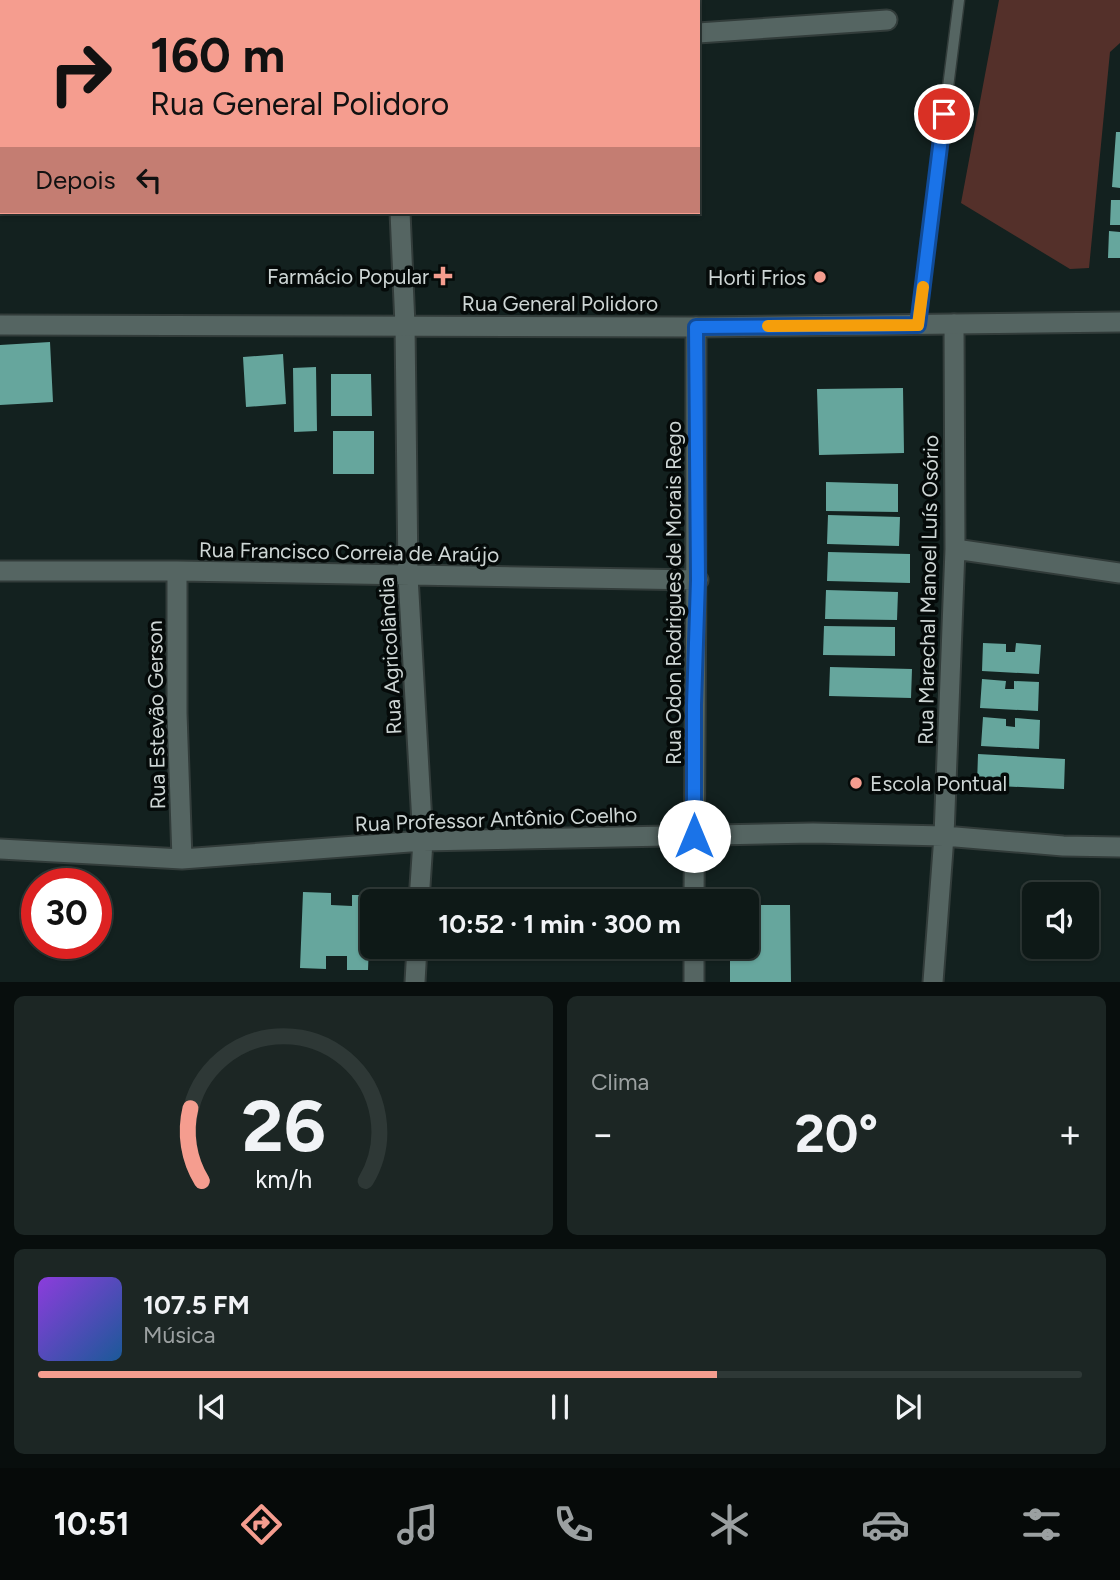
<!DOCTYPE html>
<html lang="pt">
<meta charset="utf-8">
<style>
body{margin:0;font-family:Figtree,sans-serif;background:#1c2624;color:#f1f3f6;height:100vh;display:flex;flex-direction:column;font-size:26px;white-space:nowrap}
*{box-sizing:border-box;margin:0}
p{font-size:23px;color:#9ba0a1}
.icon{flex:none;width:38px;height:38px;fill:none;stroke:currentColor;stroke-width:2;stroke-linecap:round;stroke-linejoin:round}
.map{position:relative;height:982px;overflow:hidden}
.drawer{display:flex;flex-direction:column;gap:14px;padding:14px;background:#080e0d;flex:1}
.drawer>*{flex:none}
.guide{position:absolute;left:0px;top:0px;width:700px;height:214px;box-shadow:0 2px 5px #0004,0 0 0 2px #2e3836;background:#f59d8f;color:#111;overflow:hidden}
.fabs{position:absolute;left:1022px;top:882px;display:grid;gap:14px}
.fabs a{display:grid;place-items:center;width:77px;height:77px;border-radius:10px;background:#0e1917;box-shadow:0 2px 5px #0004,0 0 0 2px #2e3836;font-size:35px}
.speed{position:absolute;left:21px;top:868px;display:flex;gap:14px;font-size:35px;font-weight:700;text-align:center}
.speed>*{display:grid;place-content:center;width:91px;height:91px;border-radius:50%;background:#0e1917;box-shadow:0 2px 5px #0004,0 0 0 2px #2e3836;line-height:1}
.speed .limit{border:10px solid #d22;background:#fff;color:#111}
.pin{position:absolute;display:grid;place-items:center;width:60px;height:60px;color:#fff;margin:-30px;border:4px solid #fff;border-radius:50%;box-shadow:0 2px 7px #0007}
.me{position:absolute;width:77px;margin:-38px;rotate:0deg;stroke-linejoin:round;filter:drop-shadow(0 0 5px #0008)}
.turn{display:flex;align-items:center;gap:24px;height:147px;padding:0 35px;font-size:32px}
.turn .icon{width:91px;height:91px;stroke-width:2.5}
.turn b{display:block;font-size:49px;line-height:60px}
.then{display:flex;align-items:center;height:66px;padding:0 35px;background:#0003;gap:14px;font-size:26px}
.big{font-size:52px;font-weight:700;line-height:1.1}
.drawer .widget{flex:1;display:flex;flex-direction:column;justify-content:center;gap:10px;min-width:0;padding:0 24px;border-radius:10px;background:#1c2624}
.drawer .dial{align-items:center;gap:0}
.dial svg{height:182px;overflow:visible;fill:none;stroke:#2e3836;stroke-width:7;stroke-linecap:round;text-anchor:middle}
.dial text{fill:#f1f3f6;stroke:none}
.song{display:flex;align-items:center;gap:21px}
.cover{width:84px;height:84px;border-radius:10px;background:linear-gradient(135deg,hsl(270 70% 55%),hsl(210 70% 35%))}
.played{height:7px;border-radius:4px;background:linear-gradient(90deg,#f59d8f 65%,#2e3836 65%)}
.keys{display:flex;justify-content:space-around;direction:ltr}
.heat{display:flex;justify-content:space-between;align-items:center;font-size:38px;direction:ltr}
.drawer .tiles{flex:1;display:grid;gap:14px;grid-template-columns:1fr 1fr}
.widget:last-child{grid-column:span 2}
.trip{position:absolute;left:360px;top:889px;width:399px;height:70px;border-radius:10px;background:#0e1917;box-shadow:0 2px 5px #0004,0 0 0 2px #2e3836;font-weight:700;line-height:70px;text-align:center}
.dock{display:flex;height:112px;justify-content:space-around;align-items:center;background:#060a09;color:#9ba0a1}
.dock .icon{width:49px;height:49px}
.dock .current{color:#f59d8f}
.dock b{font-size:32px;color:#f1f3f6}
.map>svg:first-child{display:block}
.green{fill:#54302a}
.building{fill:#66a69d}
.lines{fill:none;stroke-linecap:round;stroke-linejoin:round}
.service-casing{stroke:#323c3a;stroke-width:13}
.minor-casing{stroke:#323c3a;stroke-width:23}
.tertiary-casing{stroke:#323c3a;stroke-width:23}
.service{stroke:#556562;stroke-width:10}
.minor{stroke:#556562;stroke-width:19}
.tertiary{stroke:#556562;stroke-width:19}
.route-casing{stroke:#114b97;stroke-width:18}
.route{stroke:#1a73e8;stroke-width:12}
.slow{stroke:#f59e0b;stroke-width:12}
.poi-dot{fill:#f59d8f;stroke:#050a09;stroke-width:2.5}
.labels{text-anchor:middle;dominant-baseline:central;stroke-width:7;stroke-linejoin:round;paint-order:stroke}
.poi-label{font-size:21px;fill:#ced6d5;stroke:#050a09;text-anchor:end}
.street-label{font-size:21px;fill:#ced6d5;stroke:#050a09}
</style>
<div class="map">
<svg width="1120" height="982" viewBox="0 0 1120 982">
<rect width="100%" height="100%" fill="#13211f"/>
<path class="green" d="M999 0H1120V43L1110 52 1089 268 1070 269 961 203Z"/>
<path class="building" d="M1116 132H1120V188L1112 187Z
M1111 200H1120V225H1110Z
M1109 231 1120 232V258H1108Z
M50 342 53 402 0 405V345Z
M283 354 286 404 246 407 243 357Z
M316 367 317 431 294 432 293 368Z
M331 374H371L372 416H331Z
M903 388 904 453 819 455 817 389Z
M333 431H374V474H333Z
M826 482 898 484V512L826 511Z
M828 515 900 517 899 546 827 544Z
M828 552 910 554V583L827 581Z
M826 590 898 592 897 620 825 619Z
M824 626 895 627V656L823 655Z
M983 643 1006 644V652H1015L1016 643 1041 645 1039 674 982 671Z
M830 667 912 669 911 698 829 696Z
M982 679 1006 681 1005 689H1014V681L1039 682 1038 711 980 708Z
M983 717 1006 719V726L1015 727V718L1040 720 1039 749 981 746Z
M978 754 1065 759 1064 789 977 785Z
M303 892 331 893V905L352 906V895H371L368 970H347V956H326V969L300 968Z
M747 905H790L791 982H730V947H747Z"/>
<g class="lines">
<defs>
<path id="service" d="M918 325 959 0"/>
<path id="minor" d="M698 33 887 20
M0 64H2
M405 325 408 576 423 841 419 901
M955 549 1120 573
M0 571H177L698 580
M177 571V713L182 859
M0 849 182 859 423 841 813 833 944 836 1063 846 1120 847
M694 901C695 710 697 518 696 327
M415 982 417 947
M694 982V947
M933 982 944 836 955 549 954 324"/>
<path id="tertiary" d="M389 0V2
M400 212 405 325
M0 325 696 327 1120 322"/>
</defs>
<use href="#service" class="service-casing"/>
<use href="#minor" class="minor-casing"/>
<use href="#tertiary" class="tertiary-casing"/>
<use href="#service" class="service"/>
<use href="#minor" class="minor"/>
<use href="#tertiary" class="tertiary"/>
</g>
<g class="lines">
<defs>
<path id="route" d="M694 836V705L698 580 696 327 918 325 944 114"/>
</defs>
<use href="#route" class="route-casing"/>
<use href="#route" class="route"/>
<path class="slow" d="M768 326 918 325 923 287"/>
</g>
<g class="poi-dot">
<path d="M439.5 265.5h7v7h7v7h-7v7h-7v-7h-7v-7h7z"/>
<circle cx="820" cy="277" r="7"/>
<circle cx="856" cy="783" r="7"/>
</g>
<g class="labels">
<g class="poi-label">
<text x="429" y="276">Farmácio Popular</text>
<text x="806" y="277">Horti Frios</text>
<text x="870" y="783" text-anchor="start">Escola Pontual</text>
</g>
<g class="street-label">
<text x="560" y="303">Rua General Polidoro</text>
<text transform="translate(349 552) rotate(1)">Rua Francisco Correia de Araújo</text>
<text transform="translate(928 590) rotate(-89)">Rua Marechal Manoel Luís Osório</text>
<text transform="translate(673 593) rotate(-90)">Rua Odon Rodrigues de Morais Rego</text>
<text transform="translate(390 656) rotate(-93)">Rua Agricolândia</text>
<text transform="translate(156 715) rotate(-91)">Rua Estevão Gerson</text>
<text transform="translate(496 819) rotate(-2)">Rua Professor Antônio Coelho</text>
</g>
</g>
</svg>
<div class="fabs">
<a><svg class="icon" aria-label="sound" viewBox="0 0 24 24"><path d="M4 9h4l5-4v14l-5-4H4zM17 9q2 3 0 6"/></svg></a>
</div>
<div class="speed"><div class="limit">30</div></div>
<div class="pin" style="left:944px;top:114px;background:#d93025"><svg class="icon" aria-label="arrive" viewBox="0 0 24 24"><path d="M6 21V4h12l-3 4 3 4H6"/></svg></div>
<svg class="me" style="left:694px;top:836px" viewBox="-20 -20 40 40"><circle r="19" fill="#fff"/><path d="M0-13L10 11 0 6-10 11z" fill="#1a73e8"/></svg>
<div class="trip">10:52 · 1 min · 300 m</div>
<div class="guide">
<div class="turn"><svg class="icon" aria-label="right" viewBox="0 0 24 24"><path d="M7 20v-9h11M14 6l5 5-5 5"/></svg><div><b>160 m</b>Rua General Polidoro</div></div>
<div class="then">Depois<svg class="icon" aria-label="left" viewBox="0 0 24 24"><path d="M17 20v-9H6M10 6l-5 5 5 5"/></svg></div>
</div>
</div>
<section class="drawer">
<div class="tiles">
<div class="widget dial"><svg viewBox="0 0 100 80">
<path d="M14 69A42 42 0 1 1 86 69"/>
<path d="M14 69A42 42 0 0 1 9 37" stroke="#f59d8f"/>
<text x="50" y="56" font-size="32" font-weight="700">26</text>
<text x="50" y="72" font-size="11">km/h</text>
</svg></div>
<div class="widget"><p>Clima</p>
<div class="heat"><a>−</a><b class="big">20°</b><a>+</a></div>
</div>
<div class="widget">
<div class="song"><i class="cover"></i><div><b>107.5 FM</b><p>Música</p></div></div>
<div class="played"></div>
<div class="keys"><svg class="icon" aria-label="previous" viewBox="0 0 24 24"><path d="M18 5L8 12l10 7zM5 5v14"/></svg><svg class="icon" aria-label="pause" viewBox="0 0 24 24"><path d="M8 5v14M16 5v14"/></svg><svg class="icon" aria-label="next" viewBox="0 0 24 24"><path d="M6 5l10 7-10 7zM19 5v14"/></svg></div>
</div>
</div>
</section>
<nav class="dock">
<b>10:51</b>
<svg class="icon current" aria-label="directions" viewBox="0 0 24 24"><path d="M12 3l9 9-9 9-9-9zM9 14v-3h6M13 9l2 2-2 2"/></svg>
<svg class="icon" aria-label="music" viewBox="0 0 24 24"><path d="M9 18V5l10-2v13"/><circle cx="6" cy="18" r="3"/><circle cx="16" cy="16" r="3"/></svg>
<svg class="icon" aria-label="phone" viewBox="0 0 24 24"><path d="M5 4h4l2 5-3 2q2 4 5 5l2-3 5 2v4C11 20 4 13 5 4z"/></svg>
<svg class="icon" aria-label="climate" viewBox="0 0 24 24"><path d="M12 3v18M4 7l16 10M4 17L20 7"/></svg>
<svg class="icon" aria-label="car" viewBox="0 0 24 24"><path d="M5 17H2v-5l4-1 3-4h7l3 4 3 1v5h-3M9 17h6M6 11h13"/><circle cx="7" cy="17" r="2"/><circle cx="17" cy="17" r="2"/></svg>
<svg class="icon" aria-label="filters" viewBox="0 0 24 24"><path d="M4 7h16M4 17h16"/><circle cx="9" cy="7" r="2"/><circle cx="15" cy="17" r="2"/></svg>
</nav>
